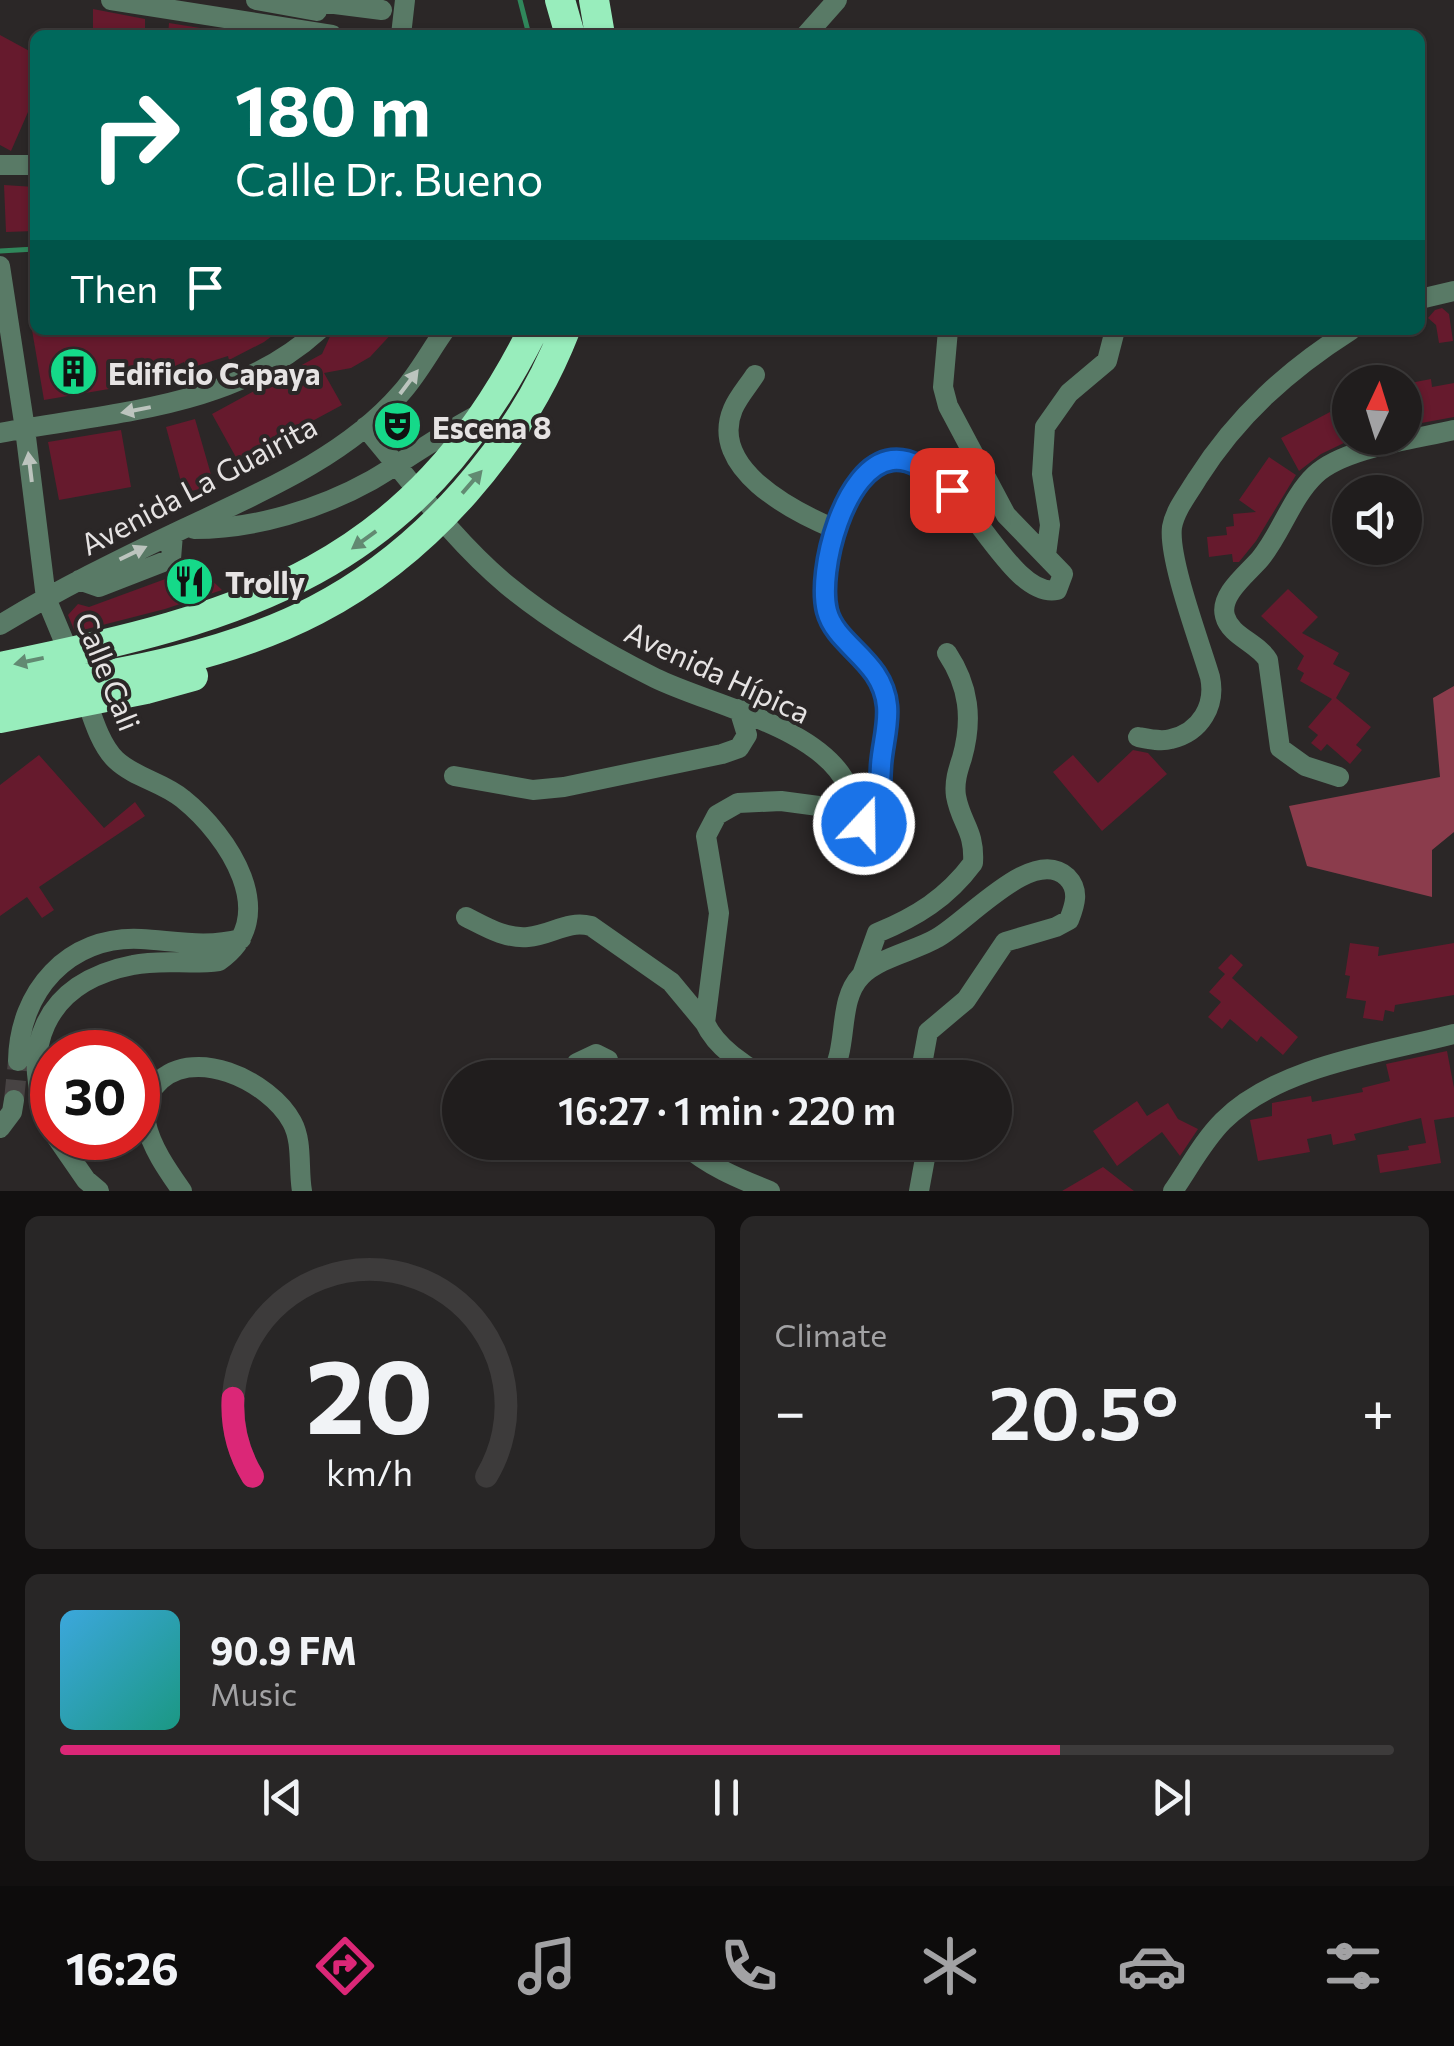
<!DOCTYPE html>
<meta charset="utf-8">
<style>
body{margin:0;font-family:Commissioner,sans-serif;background:#282626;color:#f1f3f6;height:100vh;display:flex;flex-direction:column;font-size:38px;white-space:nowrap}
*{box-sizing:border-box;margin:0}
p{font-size:32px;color:#a2a2a4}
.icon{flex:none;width:55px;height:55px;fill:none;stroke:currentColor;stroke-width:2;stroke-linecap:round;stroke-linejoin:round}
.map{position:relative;height:1191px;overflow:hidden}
.sheet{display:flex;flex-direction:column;gap:25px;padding:25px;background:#121010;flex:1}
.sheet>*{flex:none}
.banner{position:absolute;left:30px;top:30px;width:1395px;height:305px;border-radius:15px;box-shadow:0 2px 8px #0004,0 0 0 2px #3d3b3b;background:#00695c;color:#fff;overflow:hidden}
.needle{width:65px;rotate:4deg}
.controls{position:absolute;left:1332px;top:365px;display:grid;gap:20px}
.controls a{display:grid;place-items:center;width:90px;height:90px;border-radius:50%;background:#201d1d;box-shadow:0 2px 8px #0004,0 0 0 2px #3d3b3b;font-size:50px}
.speed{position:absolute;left:30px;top:1030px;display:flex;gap:20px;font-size:50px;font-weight:700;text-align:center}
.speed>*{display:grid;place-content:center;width:130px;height:130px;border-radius:50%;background:#201d1d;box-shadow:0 2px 8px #0004,0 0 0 2px #3d3b3b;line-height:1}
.speed .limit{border:15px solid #d22;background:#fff;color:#111}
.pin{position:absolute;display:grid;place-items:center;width:85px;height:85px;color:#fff;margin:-42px;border-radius:20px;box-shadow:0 5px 15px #0006}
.me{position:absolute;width:110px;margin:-55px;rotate:21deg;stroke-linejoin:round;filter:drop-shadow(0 0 8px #0008)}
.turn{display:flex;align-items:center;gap:35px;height:210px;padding:0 40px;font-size:45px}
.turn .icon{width:130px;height:130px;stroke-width:2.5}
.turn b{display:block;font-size:70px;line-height:85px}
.then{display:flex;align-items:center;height:95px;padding:0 40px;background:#0003;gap:20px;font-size:38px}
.big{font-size:75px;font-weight:600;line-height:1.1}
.sheet .tile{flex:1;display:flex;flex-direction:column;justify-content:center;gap:15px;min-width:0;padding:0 35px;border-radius:15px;background:#282626}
.sheet .dial{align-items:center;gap:0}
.dial svg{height:260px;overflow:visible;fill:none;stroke:#3d3b3b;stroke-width:7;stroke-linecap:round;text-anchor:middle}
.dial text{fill:#f1f3f6;stroke:none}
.song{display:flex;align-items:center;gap:30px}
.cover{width:120px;height:120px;border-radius:15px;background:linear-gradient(135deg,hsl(200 70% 55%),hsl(170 70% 35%))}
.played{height:10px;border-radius:5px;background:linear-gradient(90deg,#db2777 75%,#3d3b3b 75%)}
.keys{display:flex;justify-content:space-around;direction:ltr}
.heat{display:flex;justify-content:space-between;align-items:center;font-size:55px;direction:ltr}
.sheet .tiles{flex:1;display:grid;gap:25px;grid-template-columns:1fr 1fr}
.tile:last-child{grid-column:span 2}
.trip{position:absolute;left:442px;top:1060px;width:570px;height:100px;border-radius:50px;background:#201d1d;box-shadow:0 2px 8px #0004,0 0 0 2px #3d3b3b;font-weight:600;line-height:100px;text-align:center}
.tabs{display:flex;height:160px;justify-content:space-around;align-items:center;background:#0d0c0c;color:#a2a2a4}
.tabs .icon{width:70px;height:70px}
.tabs .on{color:#db2777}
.tabs b{font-size:45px;color:#f1f3f6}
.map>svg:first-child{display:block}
.forest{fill:#8b3c4c}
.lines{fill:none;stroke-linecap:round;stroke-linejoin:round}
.stream{stroke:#30875b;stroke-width:5}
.building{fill:#661a2d}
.minor-tunnel{stroke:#474343;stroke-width:20;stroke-dasharray:20 10;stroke-linecap:butt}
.minor{stroke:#597a66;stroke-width:20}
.highway{stroke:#98edbc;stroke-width:30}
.oneway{fill:#bcc4be}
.oneway2{fill:#628a72}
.route-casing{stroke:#114b97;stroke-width:25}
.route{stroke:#1a73e8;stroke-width:18}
.labels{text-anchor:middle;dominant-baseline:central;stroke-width:8;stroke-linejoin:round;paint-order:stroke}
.poi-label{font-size:30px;font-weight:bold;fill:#e6e3e3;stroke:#2b2727;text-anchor:start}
.street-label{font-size:30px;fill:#e6e3e3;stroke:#2b2727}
</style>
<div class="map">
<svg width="1454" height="1191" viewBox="0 0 1454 1191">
<rect width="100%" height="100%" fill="#2b2727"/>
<path class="forest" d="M1454 686V832L1432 850V897L1307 866 1289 806 1440 777 1433 698Z"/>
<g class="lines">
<path class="stream" d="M520 0 529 35
M0 251 35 249"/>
</g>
<path class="building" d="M93 9 145 19V35H93Z
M169 23 219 31 218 35H168Z
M0 35 35 54V96L11 151 0 145Z
M4 185 35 187V231L6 232Z
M1442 308 1449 314 1453 341 1439 343 1436 325 1428 318 1435 310Z
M32 330H280L264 342 229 360 228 356 187 369 184 362 175 366 174 359 106 373 109 389 44 400Z
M333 330H395L370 357 351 368 324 373 342 405 238 461 212 414 322 354Z
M1431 379 1432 387 1454 383V417L1405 426V384Z
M1330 412 1346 442 1321 454 1299 471 1281 438Z
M195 419 214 485 184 493 166 427Z
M121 430 131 487 59 500 48 442Z
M1269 457 1296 475 1256 541 1239 562H1233L1232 554 1209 557 1207 537 1227 535 1226 527 1234 526 1233 514 1256 512 1239 500Z
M198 567 222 590 165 609 75 632 68 615 78 604 89 607Z
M1288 589 1318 617 1302 633 1339 653 1333 664 1350 673 1336 698 1371 727 1356 745 1362 750 1350 764 1327 744 1321 751 1311 743 1318 735 1308 727 1332 699 1300 681 1304 673 1297 669 1304 656 1261 616Z
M1133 750 1148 753 1167 774 1102 831 1053 772 1073 755 1098 783Z
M39 755 104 828 135 802 145 816 39 887 54 910 42 918 27 897 0 916V785Z
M1350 943 1379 947 1378 956 1454 943V995L1395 1005 1394 1012 1385 1010 1383 1021 1363 1018 1366 1001 1346 998 1350 976 1345 975Z
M1231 954 1243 965 1232 978 1298 1037 1283 1055 1261 1036 1257 1042 1230 1019 1222 1029 1208 1017 1221 1002 1209 992 1225 974 1218 968Z
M1447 1051 1454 1088V1117L1434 1120 1441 1163 1380 1173 1377 1155 1409 1150 1408 1146 1426 1143 1421 1118 1354 1134 1356 1140 1333 1145 1331 1134 1307 1139 1310 1152 1258 1161 1250 1120 1272 1116V1103L1311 1096 1312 1102 1363 1092 1362 1088 1390 1081 1386 1064Z
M1137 1101 1147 1116 1168 1103 1178 1119 1198 1129 1180 1156 1162 1132 1117 1166 1093 1131Z
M1103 1167 1134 1191H1062Z"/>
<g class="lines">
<path class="minor-tunnel" d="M14 1100 18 1061"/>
<path class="minor" d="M111 0 332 35
M256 0 317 11
M319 2 382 10
M401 35 405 0
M806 35 837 0
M0 165H35
M0 266 25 429 46 598 73 663
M1420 299 1454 291
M755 375C748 386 738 397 733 409 708 468 792 511 835 529
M365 427C410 480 453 540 507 585 552 622 603 652 655 678 710 705 822 727 848 787L835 812
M0 433C109 412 233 409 319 330
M194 529C255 529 320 509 372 480 408 459 441 434 478 415
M1046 555 1050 525 1042 474 1045 427 1069 393 1107 361 1115 330
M79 580 99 587 171 559 173 534
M0 625C59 589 120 559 183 529 257 494 346 457 401 393 418 374 430 351 445 330
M1138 737C1148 739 1161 742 1171 739 1201 732 1216 705 1210 677 1200 643 1168 559 1172 527 1175 510 1188 494 1197 479 1237 416 1288 370 1351 330
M454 776 533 790 564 787 722 754 739 748 747 735 739 709
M1339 777 1305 766 1280 748 1268 660C1258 643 1230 636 1225 616 1219 595 1247 574 1260 559 1281 534 1291 498 1315 475 1343 448 1416 439 1454 430
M466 917C486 927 505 939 528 937 552 935 567 920 591 926L671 982 705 1023
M862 975 877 933C916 917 947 898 973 863 975 830 961 824 956 796 954 782 958 770 962 758 973 719 969 686 947 653
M18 1061C19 992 68 935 141 939 175 941 207 948 241 939
M574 1078 577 1063 596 1054 608 1060 613 1078
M768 1078C745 1067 716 1047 705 1023L719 913 706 836 717 815 738 803 781 801 826 807 864 824 878 812C880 797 880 782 881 767 882 741 891 716 884 691 876 660 844 645 829 618 809 582 845 477 883 462 953 436 1002 601 1057 590L1063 574 1006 515 948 406 943 387 948 330
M829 1078C850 1049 836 1002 861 976 880 957 915 951 937 938 968 921 1033 845 1067 877 1080 890 1075 905 1069 920L1056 927 1005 942 966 1000 928 1032 921 1070 922 1078
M0 1128 12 1112 14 1100
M52 1130C16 1051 44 982 133 965 160 959 191 965 219 961 283 917 228 835 183 799 163 782 135 778 116 760 99 744 91 712 83 690
M57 1138 86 1180 99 1191
M681 1142C708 1166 737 1178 770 1191
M182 1191C168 1171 151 1147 146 1123 143 1109 146 1097 154 1087 190 1042 270 1081 292 1122 303 1142 298 1169 302 1191
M919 1191 928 1142
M1173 1191C1189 1168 1203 1141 1223 1121 1278 1066 1381 1053 1454 1034"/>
<path class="highway" d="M560 0 570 35
M594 0 600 35
M0 667C246 617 413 571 533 330
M0 694C106 676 220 660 316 610 426 553 520 445 565 330
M0 718 146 689 193 676"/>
</g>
<defs><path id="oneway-solid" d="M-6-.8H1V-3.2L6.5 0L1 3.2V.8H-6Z" transform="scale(2.5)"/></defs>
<g class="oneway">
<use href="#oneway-solid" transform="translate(409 382) rotate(-53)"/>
<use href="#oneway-solid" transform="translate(136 410) rotate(169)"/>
<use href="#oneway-solid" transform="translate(30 467) rotate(-97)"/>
<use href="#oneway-solid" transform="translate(133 553) rotate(-26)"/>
</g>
<g class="oneway2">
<use href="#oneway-solid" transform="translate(472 482) rotate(-49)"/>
<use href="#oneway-solid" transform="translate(364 540) rotate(144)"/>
<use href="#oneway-solid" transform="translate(29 661) rotate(168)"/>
</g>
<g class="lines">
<defs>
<path id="route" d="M864 824 878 812C880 797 880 782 881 766 882 747 889 725 887 706 883 660 836 646 827 611 817 571 844 466 892 460 915 457 934 477 952 490"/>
</defs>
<use href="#route" class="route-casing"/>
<use href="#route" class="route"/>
</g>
<defs>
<symbol id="building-disc" viewBox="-11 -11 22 22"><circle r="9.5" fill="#15d989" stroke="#2b2727"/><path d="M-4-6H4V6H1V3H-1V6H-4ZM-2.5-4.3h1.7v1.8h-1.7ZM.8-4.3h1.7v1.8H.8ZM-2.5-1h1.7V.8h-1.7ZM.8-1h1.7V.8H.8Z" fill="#111"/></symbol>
<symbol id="theatre-disc" viewBox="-11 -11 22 22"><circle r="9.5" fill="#15d989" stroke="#2b2727"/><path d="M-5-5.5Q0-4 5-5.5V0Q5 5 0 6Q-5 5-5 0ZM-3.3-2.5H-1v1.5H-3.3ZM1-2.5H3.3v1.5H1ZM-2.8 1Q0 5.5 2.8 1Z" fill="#111"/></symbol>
<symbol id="restaurant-disc" viewBox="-11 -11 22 22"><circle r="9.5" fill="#15d989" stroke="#2b2727"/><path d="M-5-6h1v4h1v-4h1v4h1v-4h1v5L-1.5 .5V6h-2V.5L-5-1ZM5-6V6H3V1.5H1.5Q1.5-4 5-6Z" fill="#111"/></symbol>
</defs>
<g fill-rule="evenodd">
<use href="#building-disc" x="46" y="344" width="55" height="55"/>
<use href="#theatre-disc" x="370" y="398" width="55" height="55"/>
<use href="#restaurant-disc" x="162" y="554" width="55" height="55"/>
</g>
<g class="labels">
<g class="poi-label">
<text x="108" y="372">Edificio Capaya</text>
<text x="432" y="426">Escena 8</text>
<text x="225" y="581">Trolly</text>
</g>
<g class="street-label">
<text transform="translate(198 484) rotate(-28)">Avenida La Guairita</text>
<text transform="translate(109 671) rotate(68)">Calle Cali</text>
<text transform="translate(718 671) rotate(25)">Avenida Hípica</text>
</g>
</g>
</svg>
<div class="controls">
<a><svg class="needle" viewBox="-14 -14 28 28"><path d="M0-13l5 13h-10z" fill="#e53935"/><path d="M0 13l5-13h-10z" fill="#a2a2a4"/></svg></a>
<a><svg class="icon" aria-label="sound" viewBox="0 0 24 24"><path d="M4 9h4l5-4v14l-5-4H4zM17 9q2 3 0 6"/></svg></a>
</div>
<div class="speed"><div class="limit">30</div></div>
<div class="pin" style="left:952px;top:490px;background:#d93025"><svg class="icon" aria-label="arrive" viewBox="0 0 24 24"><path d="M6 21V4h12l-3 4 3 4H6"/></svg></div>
<svg class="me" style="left:864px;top:824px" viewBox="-20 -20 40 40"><circle r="17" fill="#1a73e8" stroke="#fff" stroke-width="3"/><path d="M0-11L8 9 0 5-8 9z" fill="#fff"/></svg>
<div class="trip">16:27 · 1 min · 220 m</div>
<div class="banner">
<div class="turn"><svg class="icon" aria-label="right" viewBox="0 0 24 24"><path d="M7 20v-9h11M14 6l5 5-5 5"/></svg><div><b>180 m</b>Calle Dr. Bueno</div></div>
<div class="then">Then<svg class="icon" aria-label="arrive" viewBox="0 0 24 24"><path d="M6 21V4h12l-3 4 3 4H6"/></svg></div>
</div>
</div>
<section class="sheet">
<div class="tiles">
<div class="tile dial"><svg viewBox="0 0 100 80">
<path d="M14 69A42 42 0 1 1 86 69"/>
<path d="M14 69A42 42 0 0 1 8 45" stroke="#db2777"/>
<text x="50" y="56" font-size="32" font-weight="700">20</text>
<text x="50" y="72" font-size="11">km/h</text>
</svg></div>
<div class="tile"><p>Climate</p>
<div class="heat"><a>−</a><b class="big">20.5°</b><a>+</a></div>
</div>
<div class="tile">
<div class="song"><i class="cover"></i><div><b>90.9 FM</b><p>Music</p></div></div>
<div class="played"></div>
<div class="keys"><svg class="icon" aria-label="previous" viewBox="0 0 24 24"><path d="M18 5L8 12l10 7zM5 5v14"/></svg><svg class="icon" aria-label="pause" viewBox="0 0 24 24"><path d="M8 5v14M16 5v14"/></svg><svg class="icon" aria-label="next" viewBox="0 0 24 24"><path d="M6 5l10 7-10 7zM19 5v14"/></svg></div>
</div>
</div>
</section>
<nav class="tabs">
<b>16:26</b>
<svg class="icon on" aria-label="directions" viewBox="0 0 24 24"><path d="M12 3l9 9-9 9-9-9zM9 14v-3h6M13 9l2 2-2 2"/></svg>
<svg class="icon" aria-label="music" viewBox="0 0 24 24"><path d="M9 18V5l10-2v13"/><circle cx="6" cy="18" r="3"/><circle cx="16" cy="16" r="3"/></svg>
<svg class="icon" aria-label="phone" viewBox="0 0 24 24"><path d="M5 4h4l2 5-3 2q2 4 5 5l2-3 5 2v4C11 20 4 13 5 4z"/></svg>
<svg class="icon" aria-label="climate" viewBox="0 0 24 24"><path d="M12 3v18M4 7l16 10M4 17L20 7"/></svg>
<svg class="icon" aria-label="car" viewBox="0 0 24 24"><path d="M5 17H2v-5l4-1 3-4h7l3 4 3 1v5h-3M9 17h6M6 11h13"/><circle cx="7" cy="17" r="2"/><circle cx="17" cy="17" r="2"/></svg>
<svg class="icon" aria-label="filters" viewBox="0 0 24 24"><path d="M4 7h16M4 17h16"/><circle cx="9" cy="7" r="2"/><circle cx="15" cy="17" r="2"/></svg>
</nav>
